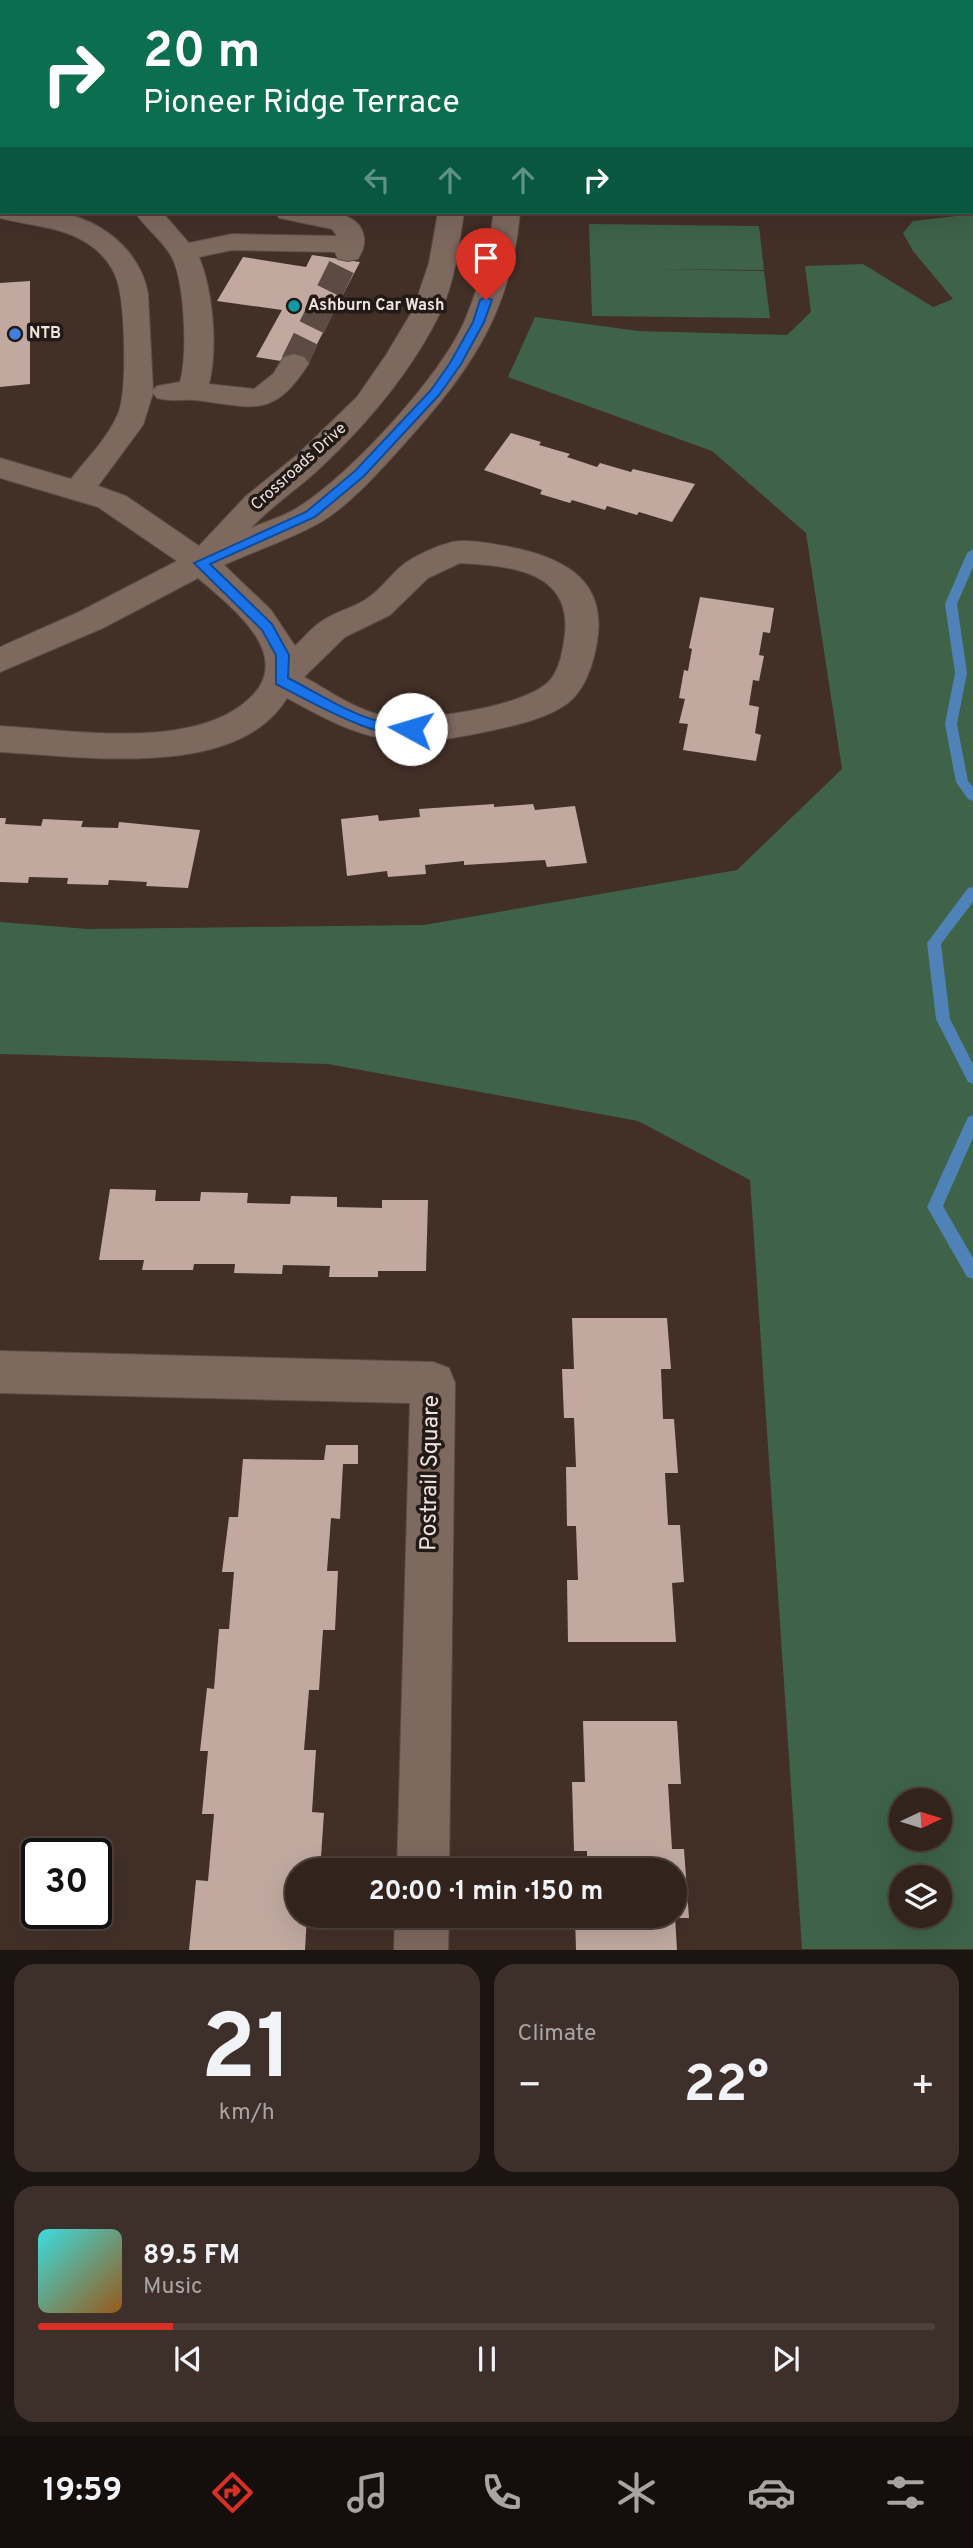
<!DOCTYPE html>
<meta charset="utf-8">
<style>
body{margin:0;font-family:Overpass,sans-serif;background:#3d302a;color:#f1f3f6;height:100vh;display:flex;flex-direction:column;font-size:26px;white-space:nowrap}
*{box-sizing:border-box;margin:0}
p{font-size:23px;color:#a8a4a4}
.icon{flex:none;width:38px;height:38px;fill:none;stroke:currentColor;stroke-width:2;stroke-linecap:round;stroke-linejoin:round}
.map{position:relative;height:1950px;overflow:hidden}
.details{display:flex;flex-direction:column;gap:14px;padding:14px;background:#1c1410;flex:1}
.details>*{flex:none}
.banner{position:absolute;left:0px;top:0px;width:973px;height:214px;box-shadow:0 7px 28px #0002,0 0 0 2px #4d413b;background:#0b6e4f;color:#fff;overflow:hidden}
.needle{width:46px;rotate:86deg}
.fabs{position:absolute;left:889px;top:1788px;display:grid;gap:14px}
.fabs a{display:grid;place-items:center;width:63px;height:63px;border-radius:50%;background:#32241d;box-shadow:0 7px 28px #0002,0 0 0 2px #4d413b;font-size:35px}
.speed{position:absolute;left:21px;top:1838px;display:flex;gap:14px;font-size:35px;font-weight:700;text-align:center}
.speed>*{display:grid;place-content:center;width:91px;height:91px;border-radius:50%;background:#32241d;box-shadow:0 7px 28px #0002,0 0 0 2px #4d413b;line-height:1}
.speed .limit{border:4px solid #111;border-radius:10px;background:#fff;color:#111}
.pin{position:absolute;display:grid;place-items:center;width:60px;height:60px;color:#fff;margin:-72px -30px;border-radius:50% 50% 50% 0;rotate:-45deg;box-shadow:0 0 7px #0007}
.pin .icon{rotate:45deg}
.me{position:absolute;width:77px;margin:-38px;rotate:276deg;stroke-linejoin:round;filter:drop-shadow(0 0 5px #0008)}
.turn{display:flex;align-items:center;gap:24px;height:147px;padding:0 28px;font-size:32px}
.turn .icon{width:91px;height:91px;stroke-width:2.5}
.turn b{display:block;font-size:49px;line-height:60px}
.lanes{display:flex;align-items:center;height:66px;padding:0 28px;background:#0003;justify-content:center;gap:35px;direction:ltr}
.lanes .off{opacity:.35}
.big{font-size:52px;font-weight:700;line-height:1.1}
.details .widget{flex:1;display:flex;flex-direction:column;justify-content:center;gap:10px;min-width:0;padding:0 24px;border-radius:21px;background:#3d302a}
.details .dial{align-items:center;gap:0}
.dial b{font-size:91px;line-height:1}
.song{display:flex;align-items:center;gap:21px}
.cover{width:84px;height:84px;border-radius:10px;background:linear-gradient(135deg,hsl(180 70% 55%),hsl(30 70% 35%))}
.played{height:7px;border-radius:4px;background:linear-gradient(90deg,#d93025 15%,#4d413b 15%)}
.keys{display:flex;justify-content:space-around;direction:ltr}
.heat{display:flex;justify-content:space-between;align-items:center;font-size:38px;direction:ltr}
.details .tiles{flex:1;display:grid;gap:14px;grid-template-columns:1fr 1fr}
.widget:last-child{grid-column:span 2}
.trip{position:absolute;left:285px;top:1858px;width:402px;height:70px;border-radius:35px;background:#32241d;box-shadow:0 7px 28px #0002,0 0 0 2px #4d413b;font-weight:700;line-height:70px;text-align:center}
.tab-bar{display:flex;height:112px;justify-content:space-around;align-items:center;background:#140e0c;color:#a8a4a4}
.tab-bar .icon{width:49px;height:49px}
.tab-bar .current{color:#d93025}
.tab-bar b{font-size:32px;color:#f1f3f6}
.map>svg:first-child{display:block}
.green{fill:#3e6349;fill-rule:evenodd}
.lines{fill:none;stroke-linecap:round;stroke-linejoin:round}
.stream{fill:#4f82b6;fill-rule:evenodd}
.building{fill:#c1a9a0}
.minor-tunnel{stroke:#5c4b42;stroke-width:27;stroke-dasharray:27 13;stroke-linecap:butt}
.minor-casing{stroke:#5c4d45;stroke-width:2}
.major-casing{stroke:#5c4d45;stroke-width:2}
.minor{fill:#7e695f;fill-rule:evenodd}
.major{fill:#b2594f;fill-rule:evenodd}
.route{fill:#1a73e8;stroke:#114b97;stroke-width:2}
.culture-dot{fill:#0f9aa8;stroke:#221a16;stroke-width:2.5}
.shop-dot{fill:#3f7fe0;stroke:#221a16;stroke-width:2.5}
.labels{text-anchor:middle;dominant-baseline:central;stroke-width:7;stroke-linejoin:round;paint-order:stroke}
.far-poi-label{font-size:16px;font-weight:bold;fill:#efe3dd;stroke:#221a16;text-anchor:start}
.far-street-label{font-size:16px;fill:#efe3dd;stroke:#221a16}
.near-street-label{font-size:23px;fill:#efe3dd;stroke:#221a16}
</style>
<div class="map">
<svg width="973" height="1950" viewBox="0 0 973 1950">
<rect width="100%" height="100%" fill="#423027"/>
<path class="green" d="M973 214V1949H802L750 1180 638 1121 328 1064 0 1054V922L88 929 424 925 737 870 842 769 806 533 712 451 508 377 535 317 638 331 787 335 811 312 805 266 863 264 933 307 953 299 913 251 903 233 913 221ZM901 1801H940V1839H901ZM901 1878H940V1916H901Z
M589 224 759 226 764 270 649 269 764 271 770 318 592 316Z"/>
<g class="lines">
<path class="stream" d="M961 0H969L970 2H962Z
M971 8 973 9V17L971 16Z
M973 549V567L957 604 967 673 957 724 968 781 973 787V801L968 799 956 782 945 724 955 673 945 604 967 553Z
M973 887V902L941 944 950 1019 973 1064V1084L968 1082 936 1019 927 943 968 888Z
M973 1115V1138L943 1206 973 1258V1279L967 1277 927 1207 968 1117Z"/>
</g>
<path class="building" d="M312 255 360 262 306 365 256 357 282 310 217 301 243 257 306 267Z
M30 281V384L0 387V283Z
M511 433 541 442 539 445 570 454 567 457 597 467 600 463 631 472 633 469 695 484 672 522 639 512 637 515 607 506 605 510 572 500 570 503 540 494 542 490 484 470Z
M700 597 774 608 770 633 763 632 759 655 764 656 759 681 753 680 749 705 759 707 755 733 761 735 756 761 683 750 688 724 679 723 685 699 679 698 684 670 688 671 692 649 689 648Z
M494 804V807L533 804 535 810 575 806 587 863 547 867 545 860 464 865V861L425 865 426 874 388 877 387 871 347 876 341 819 378 815 379 821 420 817 419 809Z
M0 818H6L5 824 41 826 43 819 83 821 81 827 118 828 119 822 200 830 188 888 146 886 147 882 109 880 108 885 67 884 68 878 29 877 28 883 0 882Z
M110 1189 156 1190 155 1201H200L201 1192 248 1193 247 1203 290 1204 291 1196 337 1197V1207L382 1208V1200H428L426 1271H378V1277H329L330 1266 283 1265 282 1274 234 1273 235 1264H194L193 1270H142L144 1260H99Z
M572 1318H667L671 1369H661L663 1419H674L678 1473H665L668 1525H680L684 1582 672 1583 676 1642H568L567 1580H578L576 1526H567L566 1467H576L574 1418H564L562 1369H574Z
M326 1445H358V1464H343L340 1519 331 1518 327 1571H338L335 1630H323L319 1690H309L304 1750H316L312 1812 324 1813 320 1871H298V1916H307L305 1950H189L196 1880 208 1881 214 1814H202L208 1751H200L207 1688 214 1689 219 1629H229L234 1572H222L229 1517H238L243 1459 324 1460Z
M583 1721H677L681 1784H668L672 1849H684L689 1918H676V1871H587V1851H574L572 1782H585Z
M675 1916 677 1950H576L575 1917Z"/>
<g class="lines">
<path class="minor-tunnel" d="M294 363 345 260"/>
<defs>
<path id="minor" d="M162 0H186V2H162Z
M251 0H275L276 2H252Z
M334 0H358L359 2H335Z
M454 0H478V2H454Z
M502 0H526V2H502Z
M612 0H636V2H612Z
M2 205V212C18 212 35 210 51 212 96 215 140 248 148 294L153 390 157 386 180 382C188 355 185 277 170 254 160 238 144 227 135 212H162L189 243 232 234 337 236 332 229 279 218 275 212C299 212 361 203 364 238 365 246 362 252 358 259L348 261 338 259 335 252 232 250 199 257C213 291 218 348 209 384L254 389 273 374 284 357 294 354 304 357 309 363C273 420 253 407 195 400 182 399 170 402 157 398L153 393 143 425 98 486 126 496 199 546 246 496 297 455 357 397 386 355 413 310 429 263 438 212H464C459 245 455 280 441 311 412 371 368 423 320 468 298 489 272 505 251 528 267 521 286 516 300 506 350 475 443 374 465 320 480 285 488 250 494 212H520C511 318 465 377 396 453 374 477 349 505 321 522 291 539 255 551 224 565L271 610 295 646C304 638 312 627 322 621 335 612 352 608 365 600 380 591 390 575 404 564 416 555 437 546 452 542 469 539 493 544 510 547 570 559 611 584 595 652 591 670 583 691 568 703 545 720 511 726 484 732 396 751 364 741 287 698 237 781 82 756 0 752V726C71 730 198 752 252 696 294 653 229 605 198 578L103 628 0 672V647L79 612 177 561 98 507 0 478V458L71 479C87 458 108 438 118 414 128 391 125 304 117 280 112 265 101 252 87 243 60 226 30 226 0 218ZM460 563C512 566 576 571 564 641 562 655 558 675 546 684 518 708 416 723 381 715 354 709 328 690 304 677L345 637 390 615 428 578Z
M0 1351 433 1362 449 1368 455 1383 449 1871H397L410 1403 0 1393Z
M395 1916H449L448 1950H394Z"/>
<path id="major" d="M0 65H2V79H0Z
M971 103H973V119H971Z
M0 107H2V123H0Z
M971 144H973V160H971Z"/>
</defs>
<use href="#minor" class="minor-casing"/>
<use href="#major" class="major-casing"/>
<use href="#minor" class="minor"/>
<use href="#major" class="major"/>
</g>
<path class="route" d="M486 297 492 300 484 322 461 364 439 395 364 476 315 517 210 564 272 624 289 655 288 678C318 693 350 715 382 722 393 725 410 719 418 729 397 753 300 696 276 684V655L262 630 194 563 306 512 355 471 431 390 450 363 473 322 480 300Z"/>
<circle class="culture-dot" cx="294" cy="306" r="7"/>
<circle class="shop-dot" cx="15" cy="334" r="7"/>
<g class="labels">
<g class="far-poi-label">
<text x="308" y="306">Ashburn Car Wash</text>
<text x="29" y="334">NTB</text>
</g>
<g class="far-street-label">
<text transform="translate(299 467) rotate(-42)">Crossroads Drive</text>
</g>
<g class="near-street-label">
<text transform="translate(431 1473) rotate(-89)">Postrail Square</text>
</g>
</g>
</svg>
<div class="fabs">
<a><svg class="needle" viewBox="-14 -14 28 28"><path d="M0-13l5 13h-10z" fill="#e53935"/><path d="M0 13l5-13h-10z" fill="#a8a4a4"/></svg></a>
<a><svg class="icon" aria-label="layers" viewBox="0 0 24 24"><path d="M12 4l9 5-9 5-9-5zM3 14l9 5 9-5"/></svg></a>
</div>
<div class="speed"><div class="limit">30</div></div>
<div class="pin" style="left:486px;top:300px;background:#d93025"><svg class="icon" aria-label="arrive" viewBox="0 0 24 24"><path d="M6 21V4h12l-3 4 3 4H6"/></svg></div>
<svg class="me" style="left:411px;top:729px" viewBox="-20 -20 40 40"><circle r="19" fill="#fff"/><path d="M0-13L10 11 0 6-10 11z" fill="#1a73e8"/></svg>
<div class="trip">20:00 · 1 min · 150 m</div>
<div class="banner">
<div class="turn"><svg class="icon" aria-label="right" viewBox="0 0 24 24"><path d="M7 20v-9h11M14 6l5 5-5 5"/></svg><div><b>20 m</b>Pioneer Ridge Terrace</div></div>
<div class="lanes"><svg class="icon off" aria-label="left" viewBox="0 0 24 24"><path d="M17 20v-9H6M10 6l-5 5 5 5"/></svg><svg class="icon off" aria-label="ahead" viewBox="0 0 24 24"><path d="M12 20V5M6 11l6-6 6 6"/></svg><svg class="icon off" aria-label="ahead" viewBox="0 0 24 24"><path d="M12 20V5M6 11l6-6 6 6"/></svg><svg class="icon" aria-label="right" viewBox="0 0 24 24"><path d="M7 20v-9h11M14 6l5 5-5 5"/></svg></div>
</div>
</div>
<section class="details">
<div class="tiles">
<div class="widget dial"><b>21</b><p>km/h</p></div>
<div class="widget"><p>Climate</p>
<div class="heat"><a>−</a><b class="big">22°</b><a>+</a></div>
</div>
<div class="widget">
<div class="song"><i class="cover"></i><div><b>89.5 FM</b><p>Music</p></div></div>
<div class="played"></div>
<div class="keys"><svg class="icon" aria-label="previous" viewBox="0 0 24 24"><path d="M18 5L8 12l10 7zM5 5v14"/></svg><svg class="icon" aria-label="pause" viewBox="0 0 24 24"><path d="M8 5v14M16 5v14"/></svg><svg class="icon" aria-label="next" viewBox="0 0 24 24"><path d="M6 5l10 7-10 7zM19 5v14"/></svg></div>
</div>
</div>
</section>
<nav class="tab-bar">
<b>19:59</b>
<svg class="icon current" aria-label="directions" viewBox="0 0 24 24"><path d="M12 3l9 9-9 9-9-9zM9 14v-3h6M13 9l2 2-2 2"/></svg>
<svg class="icon" aria-label="music" viewBox="0 0 24 24"><path d="M9 18V5l10-2v13"/><circle cx="6" cy="18" r="3"/><circle cx="16" cy="16" r="3"/></svg>
<svg class="icon" aria-label="phone" viewBox="0 0 24 24"><path d="M5 4h4l2 5-3 2q2 4 5 5l2-3 5 2v4C11 20 4 13 5 4z"/></svg>
<svg class="icon" aria-label="climate" viewBox="0 0 24 24"><path d="M12 3v18M4 7l16 10M4 17L20 7"/></svg>
<svg class="icon" aria-label="car" viewBox="0 0 24 24"><path d="M5 17H2v-5l4-1 3-4h7l3 4 3 1v5h-3M9 17h6M6 11h13"/><circle cx="7" cy="17" r="2"/><circle cx="17" cy="17" r="2"/></svg>
<svg class="icon" aria-label="filters" viewBox="0 0 24 24"><path d="M4 7h16M4 17h16"/><circle cx="9" cy="7" r="2"/><circle cx="15" cy="17" r="2"/></svg>
</nav>
